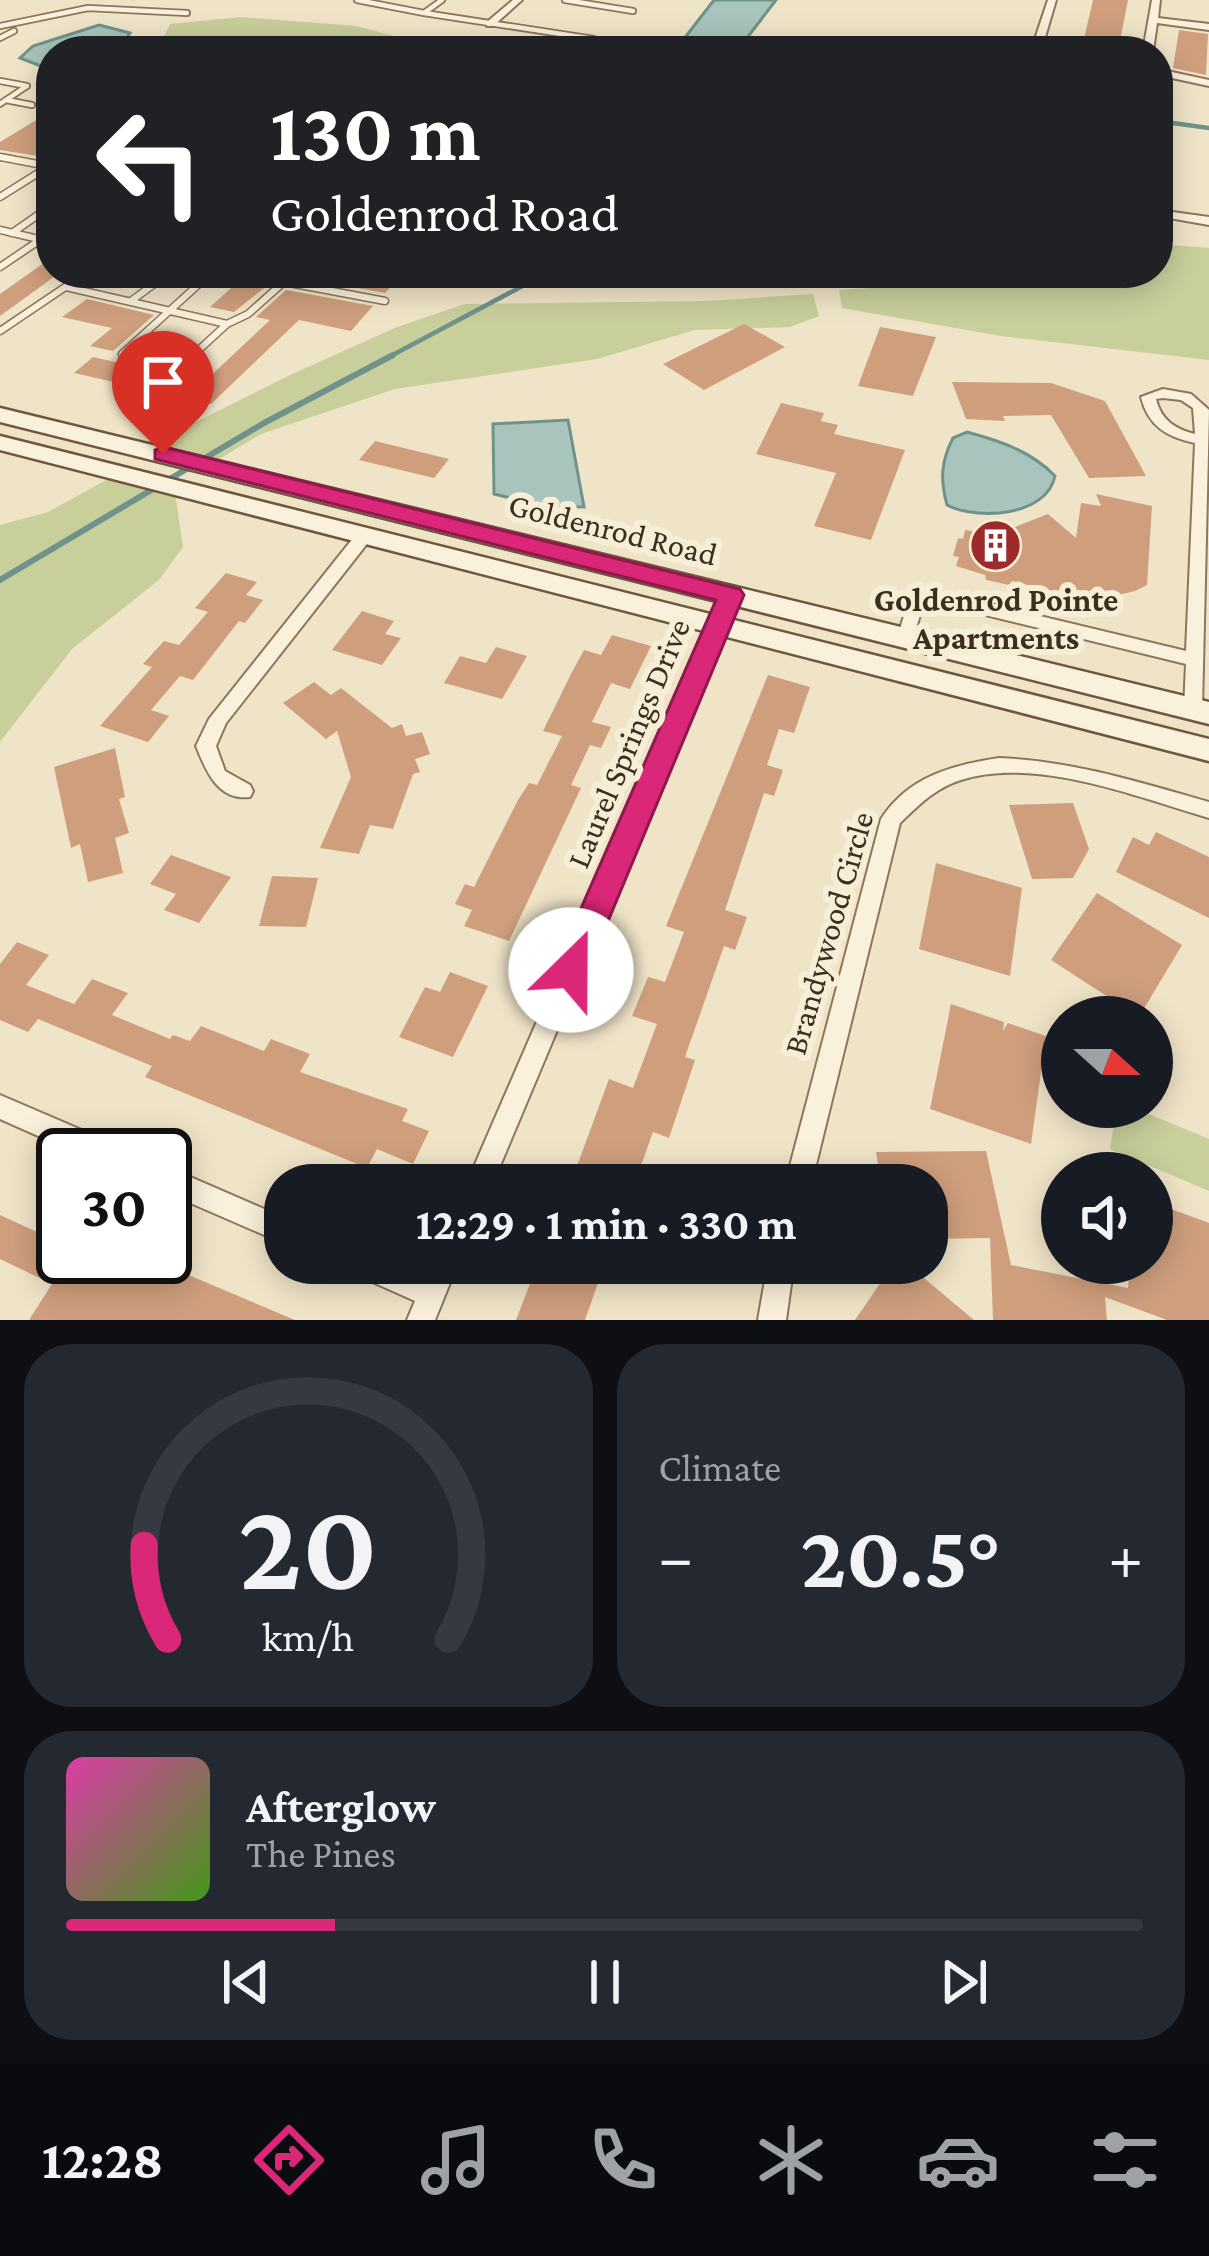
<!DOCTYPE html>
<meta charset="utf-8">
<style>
body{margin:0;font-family:"Crimson Pro",serif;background:#242831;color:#f1f3f6;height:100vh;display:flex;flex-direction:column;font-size:45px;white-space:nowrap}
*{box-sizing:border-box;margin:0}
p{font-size:39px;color:#9ea1a6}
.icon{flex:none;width:66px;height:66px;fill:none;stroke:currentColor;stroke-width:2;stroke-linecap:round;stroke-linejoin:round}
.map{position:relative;height:1320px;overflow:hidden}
.panel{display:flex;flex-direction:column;gap:24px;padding:24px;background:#0d0f14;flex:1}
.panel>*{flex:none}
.top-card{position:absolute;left:36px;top:36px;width:1137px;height:252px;border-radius:48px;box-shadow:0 6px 30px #0003;background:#202124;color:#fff;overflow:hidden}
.needle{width:78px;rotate:111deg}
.tools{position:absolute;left:1041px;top:996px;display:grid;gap:24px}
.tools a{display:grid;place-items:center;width:132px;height:132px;border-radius:50%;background:#171b24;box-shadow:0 6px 30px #0003;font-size:60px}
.speed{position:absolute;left:36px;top:1128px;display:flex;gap:24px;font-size:60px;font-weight:700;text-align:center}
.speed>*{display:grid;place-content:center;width:156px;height:156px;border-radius:50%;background:#171b24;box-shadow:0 6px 30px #0003;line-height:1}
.speed .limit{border:6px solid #111;border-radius:18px;background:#fff;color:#111}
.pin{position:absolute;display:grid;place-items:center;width:102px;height:102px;color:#fff;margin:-123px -51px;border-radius:50% 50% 50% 0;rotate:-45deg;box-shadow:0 0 12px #0007}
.pin .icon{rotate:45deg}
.me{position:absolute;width:132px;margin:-66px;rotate:23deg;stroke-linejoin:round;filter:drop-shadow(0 0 9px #0008)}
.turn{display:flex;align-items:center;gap:42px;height:252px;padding:0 36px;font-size:54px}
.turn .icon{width:156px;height:156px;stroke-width:2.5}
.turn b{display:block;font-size:84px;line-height:102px}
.big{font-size:90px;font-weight:700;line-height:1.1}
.panel .widget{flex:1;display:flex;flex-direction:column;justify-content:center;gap:18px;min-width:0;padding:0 42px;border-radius:48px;background:#242831}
.panel .dial{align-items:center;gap:0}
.dial svg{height:312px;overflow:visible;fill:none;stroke:#363941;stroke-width:7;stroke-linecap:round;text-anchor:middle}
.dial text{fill:#f1f3f6;stroke:none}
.song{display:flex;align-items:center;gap:36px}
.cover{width:144px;height:144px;border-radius:18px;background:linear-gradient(135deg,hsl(320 70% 55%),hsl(100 70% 35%))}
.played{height:12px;border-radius:6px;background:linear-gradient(90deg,#db2777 25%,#363941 25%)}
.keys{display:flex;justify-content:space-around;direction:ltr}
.heat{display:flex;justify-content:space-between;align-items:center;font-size:66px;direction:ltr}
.panel .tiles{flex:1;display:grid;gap:24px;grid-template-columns:1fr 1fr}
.widget:last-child{grid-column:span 2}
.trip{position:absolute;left:264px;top:1164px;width:684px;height:120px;border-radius:48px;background:#171b24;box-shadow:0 6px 30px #0003;font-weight:700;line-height:120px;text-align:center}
.tab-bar{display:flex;height:192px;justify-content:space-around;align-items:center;background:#090b0e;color:#9ea1a6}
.tab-bar .icon{width:84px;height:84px}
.tab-bar .on{color:#db2777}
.tab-bar b{font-size:54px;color:#f1f3f6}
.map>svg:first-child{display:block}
.green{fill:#c9cf9b}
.water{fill:#a9c4bc;stroke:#6f938a;stroke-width:3}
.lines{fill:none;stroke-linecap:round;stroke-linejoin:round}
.stream-far1{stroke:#6f938a;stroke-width:4.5}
.stream{stroke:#6f938a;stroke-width:6}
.building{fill:#cf9f7d}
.service-far2-casing{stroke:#8d765c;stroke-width:8}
.service-far1-casing{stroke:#8d765c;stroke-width:9}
.service-casing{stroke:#8d765c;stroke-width:12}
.minor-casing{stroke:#8d765c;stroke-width:4}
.secondary-casing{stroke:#6f573f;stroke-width:5}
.service-far2{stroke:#faf1dc;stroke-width:4.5}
.service-far1{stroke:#faf1dc;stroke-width:6}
.service{stroke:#faf1dc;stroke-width:8}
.minor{fill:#faf1dc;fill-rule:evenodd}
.secondary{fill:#faf1dc;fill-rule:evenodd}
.route{fill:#db2777;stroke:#8e194d;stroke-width:3}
.labels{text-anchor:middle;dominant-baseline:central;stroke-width:12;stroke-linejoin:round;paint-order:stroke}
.street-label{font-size:33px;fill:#3d2e20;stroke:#f7eed8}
.poi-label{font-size:33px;font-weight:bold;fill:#3d2e20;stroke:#f7eed8}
</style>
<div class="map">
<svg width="1209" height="1320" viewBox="0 0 1209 1320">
<rect width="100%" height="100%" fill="#f0e4c8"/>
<path class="green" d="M240 17 356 26 401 38 396 51 158 50 170 24Z
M1158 244 1209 248V360L1001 336 842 308 839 290C946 284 1051 273 1158 273Z
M813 294 819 316 790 327 695 330 597 359 395 389 261 434 211 464 160 446 196 422 290 375 397 327 465 304 706 301Z
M128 468 174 485 183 547 159 580 72 649 0 742V525L48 512Z
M1117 1107H1132L1209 1139V1191L1110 1149Z"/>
<path class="water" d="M714 0H776L737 51 676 49Z
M99 25 130 33 118 51H51V70L20 58 33 46Z
M568 420 584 507 544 506 494 494 493 424Z
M967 432C1000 441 1031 451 1055 476 1047 516 978 521 947 505 940 480 941 461 953 438Z"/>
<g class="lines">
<path class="stream-far1" d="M1158 121 1209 128
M387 358 547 273"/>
<path class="stream" d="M0 580 264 423 393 355"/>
</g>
<path class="building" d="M1093 0H1128L1118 51H1090L1093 40 1084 39Z
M1179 30 1208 34 1206 75 1173 68Z
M51 111V158L0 150V142Z
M48 260 51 273 58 274 0 316V294Z
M248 273 278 277 234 312 210 307Z
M310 273H404L385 293 305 278Z
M286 290 373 306 351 331 299 320 211 404 74 373 93 357 204 382 270 320 256 317Z
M87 299 154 315 113 351 90 346 112 328 62 317Z
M744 324 785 347 704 390 663 364Z
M880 327 936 337 913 396 858 386Z
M952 382 1051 383 1105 401 1146 476 1089 478 1051 415 1003 416 1005 421 966 419Z
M781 403 824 413 821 421 838 425 834 434 905 450 871 540 814 526 836 473 756 454Z
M375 441 449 459 434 478 359 460Z
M1096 494 1152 506 1147 585 1135 591 1092 601 1012 581 1009 585 986 580 985 575 956 566 959 557 953 556 958 538 963 539 965 530 994 535 1048 514 1076 538 1081 503 1101 506Z
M226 573 257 582 246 595 263 600 245 623 239 621 193 680 180 676 151 710 169 716 148 742 100 726 152 667 143 664 164 641 179 645 208 612 195 608Z
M362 611 394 621 385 634 401 638 382 665 332 650Z
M612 635 651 646 630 689 611 683 592 722 611 727 601 748 590 745 571 785 581 788 509 941 464 926 472 910 455 904 465 884 474 887 518 800 529 783 537 785 562 736 543 731 572 672 584 650 601 655Z
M496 647 527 656 502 699 444 683 460 656 486 663Z
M768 675 810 687 794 733 779 729 767 765 783 770 774 796 764 793 725 910 747 917 735 950 724 946 685 1057 695 1060 669 1138 653 1132 634 1185H570L609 1079 633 1088 657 1024 632 1016 648 977 665 982 684 932 666 926Z
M314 682 331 695 341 688 392 728 402 724 406 736 422 732 430 754 415 759 420 772 413 774 393 829 370 825 359 854 320 848 351 777 337 731 326 739 283 703Z
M115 748 125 797 119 799 129 833 115 838 123 873 88 882 80 844 71 848 54 767Z
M1073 803 1089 849 1073 878 1032 879 1009 805Z
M1156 832 1209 857V918L1116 872 1133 837 1149 845Z
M171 855 231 877 199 923 164 910 176 894 150 884Z
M936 863 1022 888 1010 976 919 949Z
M272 876 318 878 306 927 259 926Z
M1097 893 1182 945 1139 1017 1051 960Z
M17 942 49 955 26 985 74 1004 92 979 128 993 112 1015 170 1039 173 1035 190 1041 201 1026 264 1051 271 1039 310 1054 300 1072 408 1109 402 1121 429 1131 413 1164 377 1149 367 1168 145 1077 152 1066 38 1019 28 1032 0 1020V964Z
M450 972 488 986 453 1057 399 1037 425 987 440 992Z
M951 1004 1004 1022 1003 1031 1008 1023 1046 1036 1031 1144 930 1109Z
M986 1151 1011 1265 1128 1288 1130 1263H1152V1202L1209 1223V1320H1167L1105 1297 1107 1320H993L990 1238 927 1239V1185H881L876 1152Z
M49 1214 63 1221V1257H146L295 1320H29L52 1284 0 1259V1215L37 1232Z
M538 1263H605L585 1320H516Z
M894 1263H906L974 1320H855Z"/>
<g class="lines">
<defs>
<path id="service-far2" d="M357 0 424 13
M442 0 424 13 594 39
M565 0 633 11
M0 26 88 8 187 13
M0 38 14 31
M0 81 27 86 0 104
M6 100 32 105
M0 157 12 159"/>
<path id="service-far1" d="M0 157 48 166
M0 197 51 165
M0 230 51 242
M12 233 51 206
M0 267 40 240
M284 282 385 301
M66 287 227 324 248 314 294 273
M131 301 169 273
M0 331 86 273
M138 358 122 354 211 273
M190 358 227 324"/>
<path id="service" d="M126 355 179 368 193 355"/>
<path id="minor" d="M513 0H522L493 26H487V22Z
M1048 0H1056L1041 51H1031Z
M1152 0H1160L1158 18 1209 24V30L1157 23 1153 51H1143Z
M1158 69 1209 80V86L1158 75Z
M1158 210 1209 217V225L1158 216Z
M1163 389 1191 394 1209 410 1202 709 1200 714H1186L1184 709 1186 664 936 603 923 605 912 642H900L897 638 910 597 936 591 1186 651 1195 443C1167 437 1148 426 1141 397ZM1163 398 1181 400 1193 408 1195 434C1175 429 1161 420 1156 399Z
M364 531 372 536 370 540 226 723 216 746 225 771 250 785 253 791 250 797C218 801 206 771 196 746L209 719 358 532Z
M731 589 740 595 492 1185H466L722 595Z
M999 758C1072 761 1139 782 1209 802V818C1137 797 1035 756 961 780 935 788 919 805 900 823L811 1185H785L881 819C908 777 952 765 999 758Z
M0 1095 119 1146 123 1155H81L0 1119Z
M165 1166 285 1218V1244L165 1192Z
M346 1263H390L425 1278 432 1263H458L435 1320H407L415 1301 350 1272Z
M768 1263H794L786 1320H758Z"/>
<path id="secondary" d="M0 408 1209 702V724L0 422Z
M0 436 1209 739V761L0 450Z"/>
</defs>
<use href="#service-far2" class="service-far2-casing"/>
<use href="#service-far1" class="service-far1-casing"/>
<use href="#service" class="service-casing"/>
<use href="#minor" class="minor-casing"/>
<use href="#secondary" class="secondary-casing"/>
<use href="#service-far2" class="service-far2"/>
<use href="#service-far1" class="service-far1"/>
<use href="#service" class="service"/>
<use href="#minor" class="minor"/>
<use href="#secondary" class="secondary"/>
</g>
<path class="route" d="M163 447 740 589 744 595 583 981 571 985 559 981 554 970 716 600 155 459V450Z"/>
<defs>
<symbol id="building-disc" viewBox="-11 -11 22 22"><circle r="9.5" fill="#9e2a2b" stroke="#f7eed8"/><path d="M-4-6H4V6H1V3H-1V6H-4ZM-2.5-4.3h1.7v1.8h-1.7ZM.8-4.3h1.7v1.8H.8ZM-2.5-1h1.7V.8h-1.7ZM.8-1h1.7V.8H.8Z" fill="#fff"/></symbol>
</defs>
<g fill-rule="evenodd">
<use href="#building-disc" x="966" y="516" width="59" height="59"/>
</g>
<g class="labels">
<g class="street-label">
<text transform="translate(613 529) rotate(14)">Goldenrod Road</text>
<text transform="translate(628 743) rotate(-67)">Laurel Springs Drive</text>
<text transform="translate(828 933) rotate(-74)">Brandywood Circle</text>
</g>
<g class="poi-label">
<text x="996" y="599">Goldenrod Pointe<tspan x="996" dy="38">Apartments</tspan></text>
</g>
</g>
</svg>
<div class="tools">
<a><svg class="needle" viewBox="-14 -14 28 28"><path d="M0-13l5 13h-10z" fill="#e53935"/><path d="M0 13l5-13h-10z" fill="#9ea1a6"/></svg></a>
<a><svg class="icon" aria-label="sound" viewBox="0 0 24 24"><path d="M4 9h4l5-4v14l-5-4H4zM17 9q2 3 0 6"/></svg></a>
</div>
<div class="speed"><div class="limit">30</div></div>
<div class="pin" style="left:163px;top:454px;background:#d93025"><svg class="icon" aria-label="arrive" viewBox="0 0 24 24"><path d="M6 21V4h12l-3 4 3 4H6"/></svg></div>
<svg class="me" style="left:571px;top:970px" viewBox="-20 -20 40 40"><circle r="19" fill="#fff"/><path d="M0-13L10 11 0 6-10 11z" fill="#db2777"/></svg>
<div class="trip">12:29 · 1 min · 330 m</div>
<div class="top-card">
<div class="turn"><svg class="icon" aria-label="left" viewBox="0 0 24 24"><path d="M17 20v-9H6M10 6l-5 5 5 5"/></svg><div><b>130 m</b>Goldenrod Road</div></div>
</div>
</div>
<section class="panel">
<div class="tiles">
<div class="widget dial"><svg viewBox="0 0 100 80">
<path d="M14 69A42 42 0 1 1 86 69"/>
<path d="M14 69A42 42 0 0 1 8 45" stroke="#db2777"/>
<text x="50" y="56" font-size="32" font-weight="700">20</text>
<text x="50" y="72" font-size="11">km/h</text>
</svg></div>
<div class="widget"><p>Climate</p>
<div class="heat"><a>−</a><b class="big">20.5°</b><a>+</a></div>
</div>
<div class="widget">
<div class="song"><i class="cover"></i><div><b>Afterglow</b><p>The Pines</p></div></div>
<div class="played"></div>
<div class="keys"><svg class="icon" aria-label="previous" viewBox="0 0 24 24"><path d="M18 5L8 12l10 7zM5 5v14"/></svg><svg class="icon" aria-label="pause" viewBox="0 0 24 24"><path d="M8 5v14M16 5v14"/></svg><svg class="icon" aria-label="next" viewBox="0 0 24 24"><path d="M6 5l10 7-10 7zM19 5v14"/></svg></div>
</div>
</div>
</section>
<nav class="tab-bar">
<b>12:28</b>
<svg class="icon on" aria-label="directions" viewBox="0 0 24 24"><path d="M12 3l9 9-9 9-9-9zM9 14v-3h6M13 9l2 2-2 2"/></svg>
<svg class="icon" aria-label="music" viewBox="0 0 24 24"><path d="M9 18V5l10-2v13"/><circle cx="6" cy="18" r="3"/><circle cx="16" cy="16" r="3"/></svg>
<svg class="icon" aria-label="phone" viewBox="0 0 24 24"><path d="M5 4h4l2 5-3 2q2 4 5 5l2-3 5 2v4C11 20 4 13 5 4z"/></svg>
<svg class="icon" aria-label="climate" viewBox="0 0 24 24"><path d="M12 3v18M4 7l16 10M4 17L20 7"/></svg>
<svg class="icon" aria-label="car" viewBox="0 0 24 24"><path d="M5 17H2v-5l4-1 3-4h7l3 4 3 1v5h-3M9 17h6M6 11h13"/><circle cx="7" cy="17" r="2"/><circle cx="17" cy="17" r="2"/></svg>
<svg class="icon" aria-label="filters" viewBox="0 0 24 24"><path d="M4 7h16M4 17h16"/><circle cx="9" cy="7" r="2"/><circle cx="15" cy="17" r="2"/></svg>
</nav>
